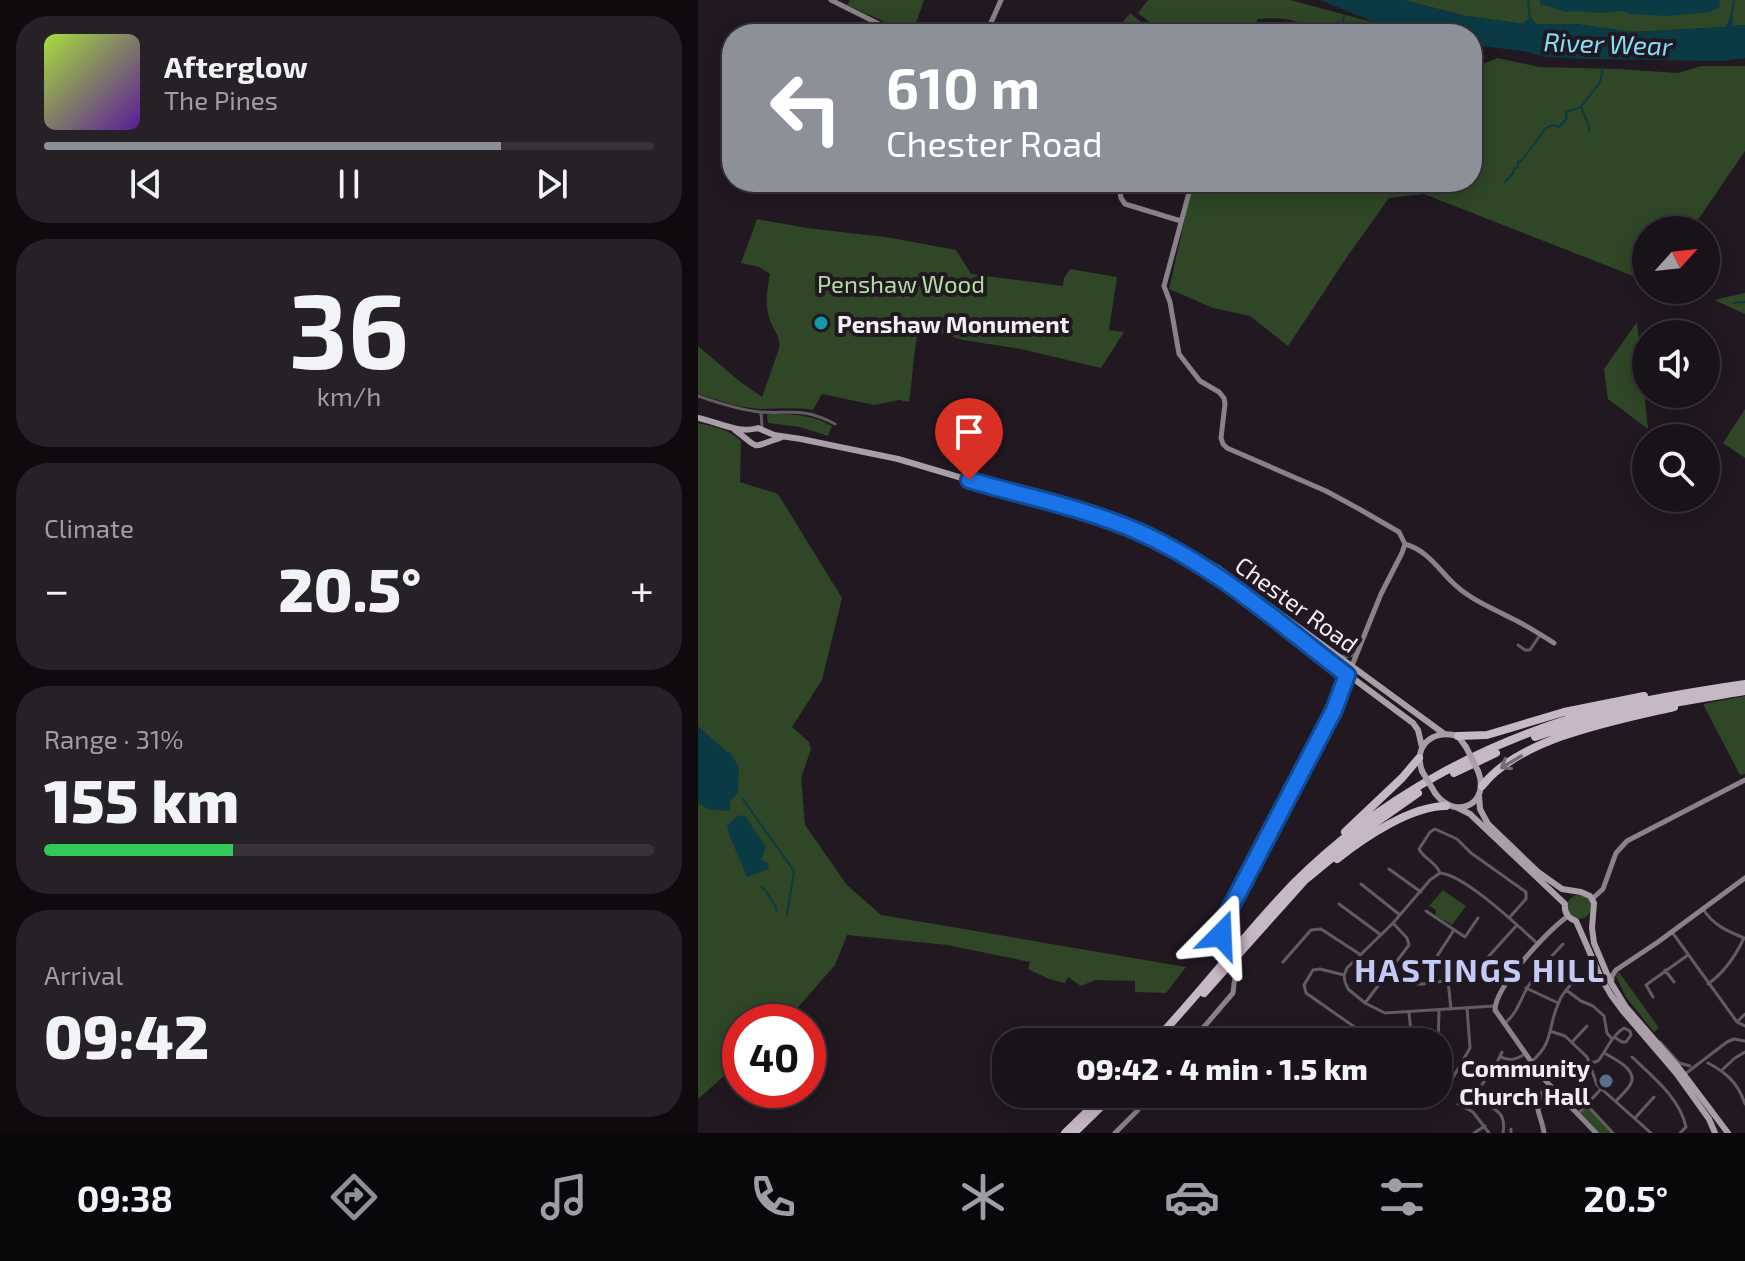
<!DOCTYPE html>
<meta charset="utf-8">
<style>
body{margin:0;font-family:"Exo 2",sans-serif;background:#262027;color:#f1f3f6;height:100vh;display:flex;flex-direction:column;font-size:30px;white-space:nowrap}
*{box-sizing:border-box;margin:0}
p{font-size:26px;color:#9f9ea2}
.icon{flex:none;width:44px;height:44px;fill:none;stroke:currentColor;stroke-width:2;stroke-linecap:round;stroke-linejoin:round}
.map{position:relative;flex:1;overflow:hidden}
.sheet{display:flex;flex-direction:column;gap:16px;padding:16px;background:#0e0a0e;width:698px}
.sheet>*{flex:none}
.banner{position:absolute;left:24px;top:24px;width:760px;height:168px;border-radius:32px;box-shadow:0 4px 20px #0003,0 0 0 2px #373239;background:#8c9099;color:#fff;overflow:hidden}
.needle{width:52px;rotate:63deg}
.buttons{position:absolute;left:934px;top:216px;display:grid;gap:16px}
.buttons a{display:grid;place-items:center;width:88px;height:88px;border-radius:50%;background:#19121a;box-shadow:0 4px 20px #0003,0 0 0 2px #373239;font-size:40px}
.speed{position:absolute;left:24px;top:1004px;display:flex;gap:16px;font-size:40px;font-weight:700;text-align:center}
.speed>*{display:grid;place-content:center;width:104px;height:104px;border-radius:50%;background:#19121a;box-shadow:0 4px 20px #0003,0 0 0 2px #373239;line-height:1}
.speed .limit{border:12px solid #d22;background:#fff;color:#111}
.pin{position:absolute;display:grid;place-items:center;width:68px;height:68px;color:#fff;margin:-82px -34px;border-radius:50% 50% 50% 0;rotate:-45deg;box-shadow:0 0 8px #0007}
.pin .icon{rotate:45deg}
.me{position:absolute;width:88px;margin:-44px;rotate:21deg;stroke-linejoin:round;filter:drop-shadow(0 0 6px #0008)}
.turn{display:flex;align-items:center;gap:28px;height:168px;padding:0 32px;font-size:36px}
.turn .icon{width:104px;height:104px;stroke-width:2.5}
.turn b{display:block;font-size:56px;line-height:68px}
.big{font-size:60px;font-weight:800;line-height:1.1}
.sheet .card{flex:1;display:flex;flex-direction:column;justify-content:center;gap:12px;min-width:0;padding:0 28px;border-radius:32px;background:#262027}
.sheet .dial{align-items:center;gap:0}
.dial b{font-size:104px;line-height:1}
.song{display:flex;align-items:center;gap:24px}
.cover{width:96px;height:96px;border-radius:12px;background:linear-gradient(135deg,hsl(80 70% 55%),hsl(270 70% 35%))}
.played{height:8px;border-radius:4px;background:linear-gradient(90deg,#8c9099 75%,#373239 75%)}
.keys{display:flex;justify-content:space-around;direction:ltr}
.heat{display:flex;justify-content:space-between;align-items:center;font-size:44px;direction:ltr}
.charge{height:12px;border-radius:6px;background:linear-gradient(90deg,#34c759 31%,#373239 0)}
.trip{position:absolute;left:294px;top:1028px;width:460px;height:80px;border-radius:32px;background:#19121a;box-shadow:0 4px 20px #0003,0 0 0 2px #373239;font-weight:800;line-height:80px;text-align:center}
.dock{display:flex;height:128px;justify-content:space-around;align-items:center;background:#0a070a;color:#9f9ea2}
.dock .icon{width:56px;height:56px}
.dock .current{color:#8c9099}
.dock b{font-size:36px;color:#f1f3f6}
main{display:flex;flex:1;min-height:0}
.map>svg:first-child{display:block}
.green{fill:#2f4726}
.water{fill:#0a3a44}
.lines{fill:none;stroke-linecap:round;stroke-linejoin:round}
.stream{stroke:#0a3a44;stroke-width:2}
.street{stroke:#625c61;stroke-width:3}
.secondary{stroke:#8a8189;stroke-width:5}
.primary{stroke:#aa9ea9;stroke-width:6}
.highway{stroke:#c7b8c5;stroke-width:8}
.secondary-bridge{stroke:#8a8189;stroke-width:5}
.primary-bridge{stroke:#aa9ea9;stroke-width:6}
.oneway{stroke:#746874}
.route-casing{stroke:#114b97;stroke-width:20}
.route{stroke:#1a73e8;stroke-width:14}
.culture-dot{fill:#0f9aa8;stroke:#211822;stroke-width:3}
.service-dot{fill:#5c6f8a;stroke:#211822;stroke-width:3}
.labels{text-anchor:middle;dominant-baseline:central;stroke-width:8;stroke-linejoin:round;paint-order:stroke}
.park-label{font-size:24px;fill:#b0dda0;stroke:#211822}
.poi-label{font-size:24px;font-weight:bold;fill:#f3edf4;stroke:#211822;text-anchor:start}
.street-label{font-size:24px;fill:#f3edf4;stroke:#211822}
.water-label{font-size:26px;font-style:italic;fill:#82e0f8;stroke:#211822}
.district-label{font-size:32px;font-weight:bold;letter-spacing:2px;fill:#c3caf5;stroke:#211822}
</style>
<main>
<section class="sheet">
<div class="card">
<div class="song"><i class="cover"></i><div><b>Afterglow</b><p>The Pines</p></div></div>
<div class="played"></div>
<div class="keys"><svg class="icon" aria-label="previous" viewBox="0 0 24 24"><path d="M18 5L8 12l10 7zM5 5v14"/></svg><svg class="icon" aria-label="pause" viewBox="0 0 24 24"><path d="M8 5v14M16 5v14"/></svg><svg class="icon" aria-label="next" viewBox="0 0 24 24"><path d="M6 5l10 7-10 7zM19 5v14"/></svg></div>
</div>
<div class="card dial"><b>36</b><p>km/h</p></div>
<div class="card"><p>Climate</p>
<div class="heat"><a>−</a><b class="big">20.5°</b><a>+</a></div>
</div>
<div class="card"><p>Range · 31%</p><b class="big">155 km</b><div class="charge"></div></div>
<div class="card"><p>Arrival</p><b class="big">09:42</b></div>
</section>
<div class="map">
<svg width="1047" height="1133" viewBox="0 0 1047 1133">
<rect width="100%" height="100%" fill="#211822"/>
<path class="green" d="M152 0H226L214 34 149 5Z
M450 0H592L678 23 675 34H618C604 18 580 17 560 19L552 34H467L440 13Z
M706 0H1047V25L1035 26 1030 24 1028 27 934 32 878 24H838L834 20H830L826 24 767 16Z
M432 13 458 34H416Z
M800 58 841 67 920 69 980 73 1003 66H1047V151L993 230H948V281L726 194 691 198 651 254 590 346 552 316 515 308 471 289 495 182H774V68Z
M59 219 109 228 194 238 258 250 273 274 365 286 366 278 372 269 419 277 411 330 426 332 403 368 323 349 265 340 221 327C215 352 215 377 211 402L201 400 176 405 124 394 115 410C97 407 80 409 62 409 43 408 20 400 0 394V346L40 380 64 397 81 349C83 338 77 332 73 323 66 306 69 291 72 274L61 267 43 263Z
M1047 293V314L1016 300Z
M939 322 950 429 910 399 906 369Z
M1047 409V458L1025 443Z
M69 414C93 414 113 414 134 426L130 436 102 427 70 423Z
M0 423C17 427 31 429 43 441L42 482 80 494 144 598 124 680 94 727 111 742 113 749 103 778 107 825 149 885 183 915 488 967 468 993 437 992V981L397 980 383 986 370 977 367 983 351 979 330 969 332 962 249 945 149 935 137 965 87 1022H42V1062L0 1099Z
M1047 696V774L1042 775 1005 704Z
M745 890 768 906 754 925 737 915 738 910 731 906Z
M869 907a12 12 0 1 1 24 0a12 12 0 1 1-24 0Z
M921 972 961 1028 956 1032 928 997 918 976Z
M889 1105 915 1133H898L879 1115Z"/>
<path class="water" d="M622 0H706L767 16 826 24V22L833 18 838 24H878L934 32 1027 27 1033 17 1035 18V26L1047 25V58L1023 61 888 59 849 57 825 51 774 45V34H713L678 23Z
M842 0H1022L1021 8 1012 12 969 16 931 14 925 11 904 13 877 11 869 12 842 4Z
M0 726 28 751 32 752 41 767 40 793 32 801V810L30 811 10 809 0 803Z
M41 815 48 817 68 847 63 860 70 863 71 869 49 877 32 837 29 825Z"/>
<g class="lines">
<path class="stream" d="M830 0 832 19
M1033 19 1036 0
M642 34 646 16
M883 107 891 126V132
M807 182 815 173 816 169 820 167V162L824 160 848 128 856 125 861 127 869 118 868 112 883 107 902 82 905 68
M1035 303 1047 302
M44 798 96 871 89 915
M63 887 68 891 78 907V912"/>
<path class="street" d="M0 396C20 403 41 410 62 412 94 414 106 407 137 424
M63 412 64 428
M820 645 827 650H832L842 635
M643 656 648 657 658 654
M691 869 723 892
M742 873C738 862 726 859 721 849L732 832 737 829 759 839 773 853 828 892V899L811 918
M663 884 702 915
M641 904 683 935
M1005 909C1015 925 1029 931 1046 938
M728 911 767 937 780 918
M974 932 1039 1022 1047 1026
M585 962 613 930 623 929 663 955
M967 970 976 982
M689 973 709 984H725L761 979 781 967 819 925
M646 975 622 969 615 970 606 985 608 993 678 1042
M750 981 753 1009
M732 983 734 964 756 930
M1010 984C1027 972 1037 957 1046 938
M828 988 860 1003
M868 990 883 1001 895 1006 906 1016 909 1033 914 1039
M955 997 948 985 990 955
M667 1003 711 945 709 938 695 923
M796 1006 687 1013 667 1003 650 989 647 982 646 975 649 968 695 923 732 880 742 873C767 875 820 926 840 944
M1039 1022 1047 1014
M806 1024C820 1013 822 999 831 985 840 970 853 957 865 944
M852 1031 867 1036 889 1057 899 1085 953 1133
M875 1041 889 1026
M707 1042 713 1032 711 1013
M962 1042 981 1063 992 1066
M740 1044 741 1012
M906 1053C915 1058 936 1068 934 1080 933 1088 922 1096 918 1101
M802 1057C813 1061 817 1060 827 1054
M934 1057C954 1076 982 1098 988 1127L982 1133
M833 1062C857 1042 849 1027 861 1002 864 993 871 987 877 980L852 959
M893 1063 900 1061C909 1050 913 1036 926 1028L932 1031 933 1035 928 1042H924L916 1037
M1010 1063C1029 1073 1040 1083 1047 1104
M1025 1069 1037 1058 1047 1052
M801 1074 795 1071 804 1052
M987 1074 1029 1042 1036 1039 1047 1041
M786 1082 782 1087 780 1095C791 1112 809 1106 805 1133
M740 1085H746L753 1081 772 1048 769 1008
M760 1104 775 1112 791 1133
M889 1105 915 1133
M879 1115 903 1089
M937 1118 956 1097
M776 1133 787 1126
M813 1133V1129"/>
<path class="secondary" d="M133 0 201 34
M288 34 303 0
M420 182 423 198 427 204 483 221
M493 185 466 286 472 302 481 354 502 381 521 392 526 398 527 404 523 438 525 444 529 448 628 491 663 510 701 532 707 544
M707 544C728 550 739 567 754 582 771 599 792 607 813 618 828 625 842 634 856 643
M894 899 905 889 918 853 929 841 1047 780
M870 916C850 931 797 986 797 1010L844 1077 898 1133
M524 940 523 931 525 922 636 710 683 594 704 553 707 544
M914 980V976L918 970 960 942 1047 878
M493 1042 535 993 537 975
M417 1133 439 1111 452 1094
M846 1133C843 1111 830 1104 852 1086"/>
<path class="primary" d="M0 418C20 422 40 434 60 428L76 435 103 439 200 459 308 491 405 516 442 528 471 541 520 568 745 733
M37 430C64 450 50 448 82 438
M434 529 467 545 508 569 715 723 720 730 724 747
M724 771C715 745 735 729 760 736L768 747
M737 793C758 822 793 803 780 771
M781 795 782 809 790 824 840 872 864 889 883 892 892 896 896 903 894 928 896 943 912 981 928 1007 981 1068 1030 1133
M760 808 772 814 867 904C866 912 870 918 878 921L903 978 913 995 924 1010 978 1073 1011 1119 1017 1133"/>
<path class="highway" d="M760 736 789 735 866 712 946 696
M837 737C906 713 975 703 1047 691
M756 773 798 753
M784 786C821 738 919 720 976 707
M647 832 704 778 721 758
M639 859C667 837 713 806 748 806
M506 993 606 881 673 826 720 793
M456 1042C504 991 547 934 596 883 680 799 789 739 904 710 951 699 999 691 1047 684
M367 1133 407 1094
M376 1133 416 1094"/>
<path class="secondary-bridge" d="M524 940 537 975"/>
<path class="primary-bridge" d="M768 747 780 771
M724 771 737 793"/>
</g>
<defs><path id="oneway-shaft" d="M-6 0H5M1.5-3L5.5 0L1.5 3" fill="none" stroke-width="1.6" stroke-linecap="round" stroke-linejoin="round" transform="scale(2)"/></defs>
<use class="oneway" href="#oneway-shaft" transform="translate(813 762) rotate(149)"/>
<g class="lines">
<defs>
<path id="route" d="M271 480C328 497 387 508 441 532 518 566 583 625 649 675L636 710 525 922 523 935"/>
</defs>
<use href="#route" class="route-casing"/>
<use href="#route" class="route"/>
</g>
<circle class="culture-dot" cx="123" cy="323" r="8"/>
<circle class="service-dot" cx="908" cy="1081" r="8"/>
<g class="labels">
<g class="park-label">
<text x="203" y="283">Penshaw Wood</text>
</g>
<g class="poi-label">
<text x="139" y="323">Penshaw Monument</text>
<text x="892" y="1067" text-anchor="end">Community<tspan x="892" dy="28">Church Hall</tspan></text>
</g>
<g class="street-label">
<text transform="translate(599 604) rotate(36)">Chester Road</text>
</g>
<g class="water-label">
<text transform="translate(910 43) rotate(2)">River Wear</text>
</g>
<g class="district-label">
<text x="782" y="969">HASTINGS HILL</text>
</g>
</g>
</svg>
<div class="buttons">
<a><svg class="needle" viewBox="-14 -14 28 28"><path d="M0-13l5 13h-10z" fill="#e53935"/><path d="M0 13l5-13h-10z" fill="#9f9ea2"/></svg></a>
<a><svg class="icon" aria-label="sound" viewBox="0 0 24 24"><path d="M4 9h4l5-4v14l-5-4H4zM17 9q2 3 0 6"/></svg></a>
<a><svg class="icon" aria-label="search" viewBox="0 0 24 24"><circle cx="10" cy="10" r="6"/><path d="M15 15l6 6"/></svg></a>
</div>
<div class="speed"><div class="limit">40</div></div>
<div class="pin" style="left:271px;top:480px;background:#d93025"><svg class="icon" aria-label="arrive" viewBox="0 0 24 24"><path d="M6 21V4h12l-3 4 3 4H6"/></svg></div>
<svg class="me" style="left:523px;top:935px" viewBox="-20 -20 40 40"><path d="M0-17L14 15 0 8-14 15z" fill="#1a73e8" stroke="#fff" stroke-width="4"/></svg>
<div class="trip">09:42 · 4 min · 1.5 km</div>
<div class="banner">
<div class="turn"><svg class="icon" aria-label="left" viewBox="0 0 24 24"><path d="M17 20v-9H6M10 6l-5 5 5 5"/></svg><div><b>610 m</b>Chester Road</div></div>
</div>
</div>
</main>
<nav class="dock">
<b>09:38</b>
<svg class="icon current" aria-label="directions" viewBox="0 0 24 24"><path d="M12 3l9 9-9 9-9-9zM9 14v-3h6M13 9l2 2-2 2"/></svg>
<svg class="icon" aria-label="music" viewBox="0 0 24 24"><path d="M9 18V5l10-2v13"/><circle cx="6" cy="18" r="3"/><circle cx="16" cy="16" r="3"/></svg>
<svg class="icon" aria-label="phone" viewBox="0 0 24 24"><path d="M5 4h4l2 5-3 2q2 4 5 5l2-3 5 2v4C11 20 4 13 5 4z"/></svg>
<svg class="icon" aria-label="climate" viewBox="0 0 24 24"><path d="M12 3v18M4 7l16 10M4 17L20 7"/></svg>
<svg class="icon" aria-label="car" viewBox="0 0 24 24"><path d="M5 17H2v-5l4-1 3-4h7l3 4 3 1v5h-3M9 17h6M6 11h13"/><circle cx="7" cy="17" r="2"/><circle cx="17" cy="17" r="2"/></svg>
<svg class="icon" aria-label="filters" viewBox="0 0 24 24"><path d="M4 7h16M4 17h16"/><circle cx="9" cy="7" r="2"/><circle cx="15" cy="17" r="2"/></svg>
<b>20.5°</b>
</nav>
